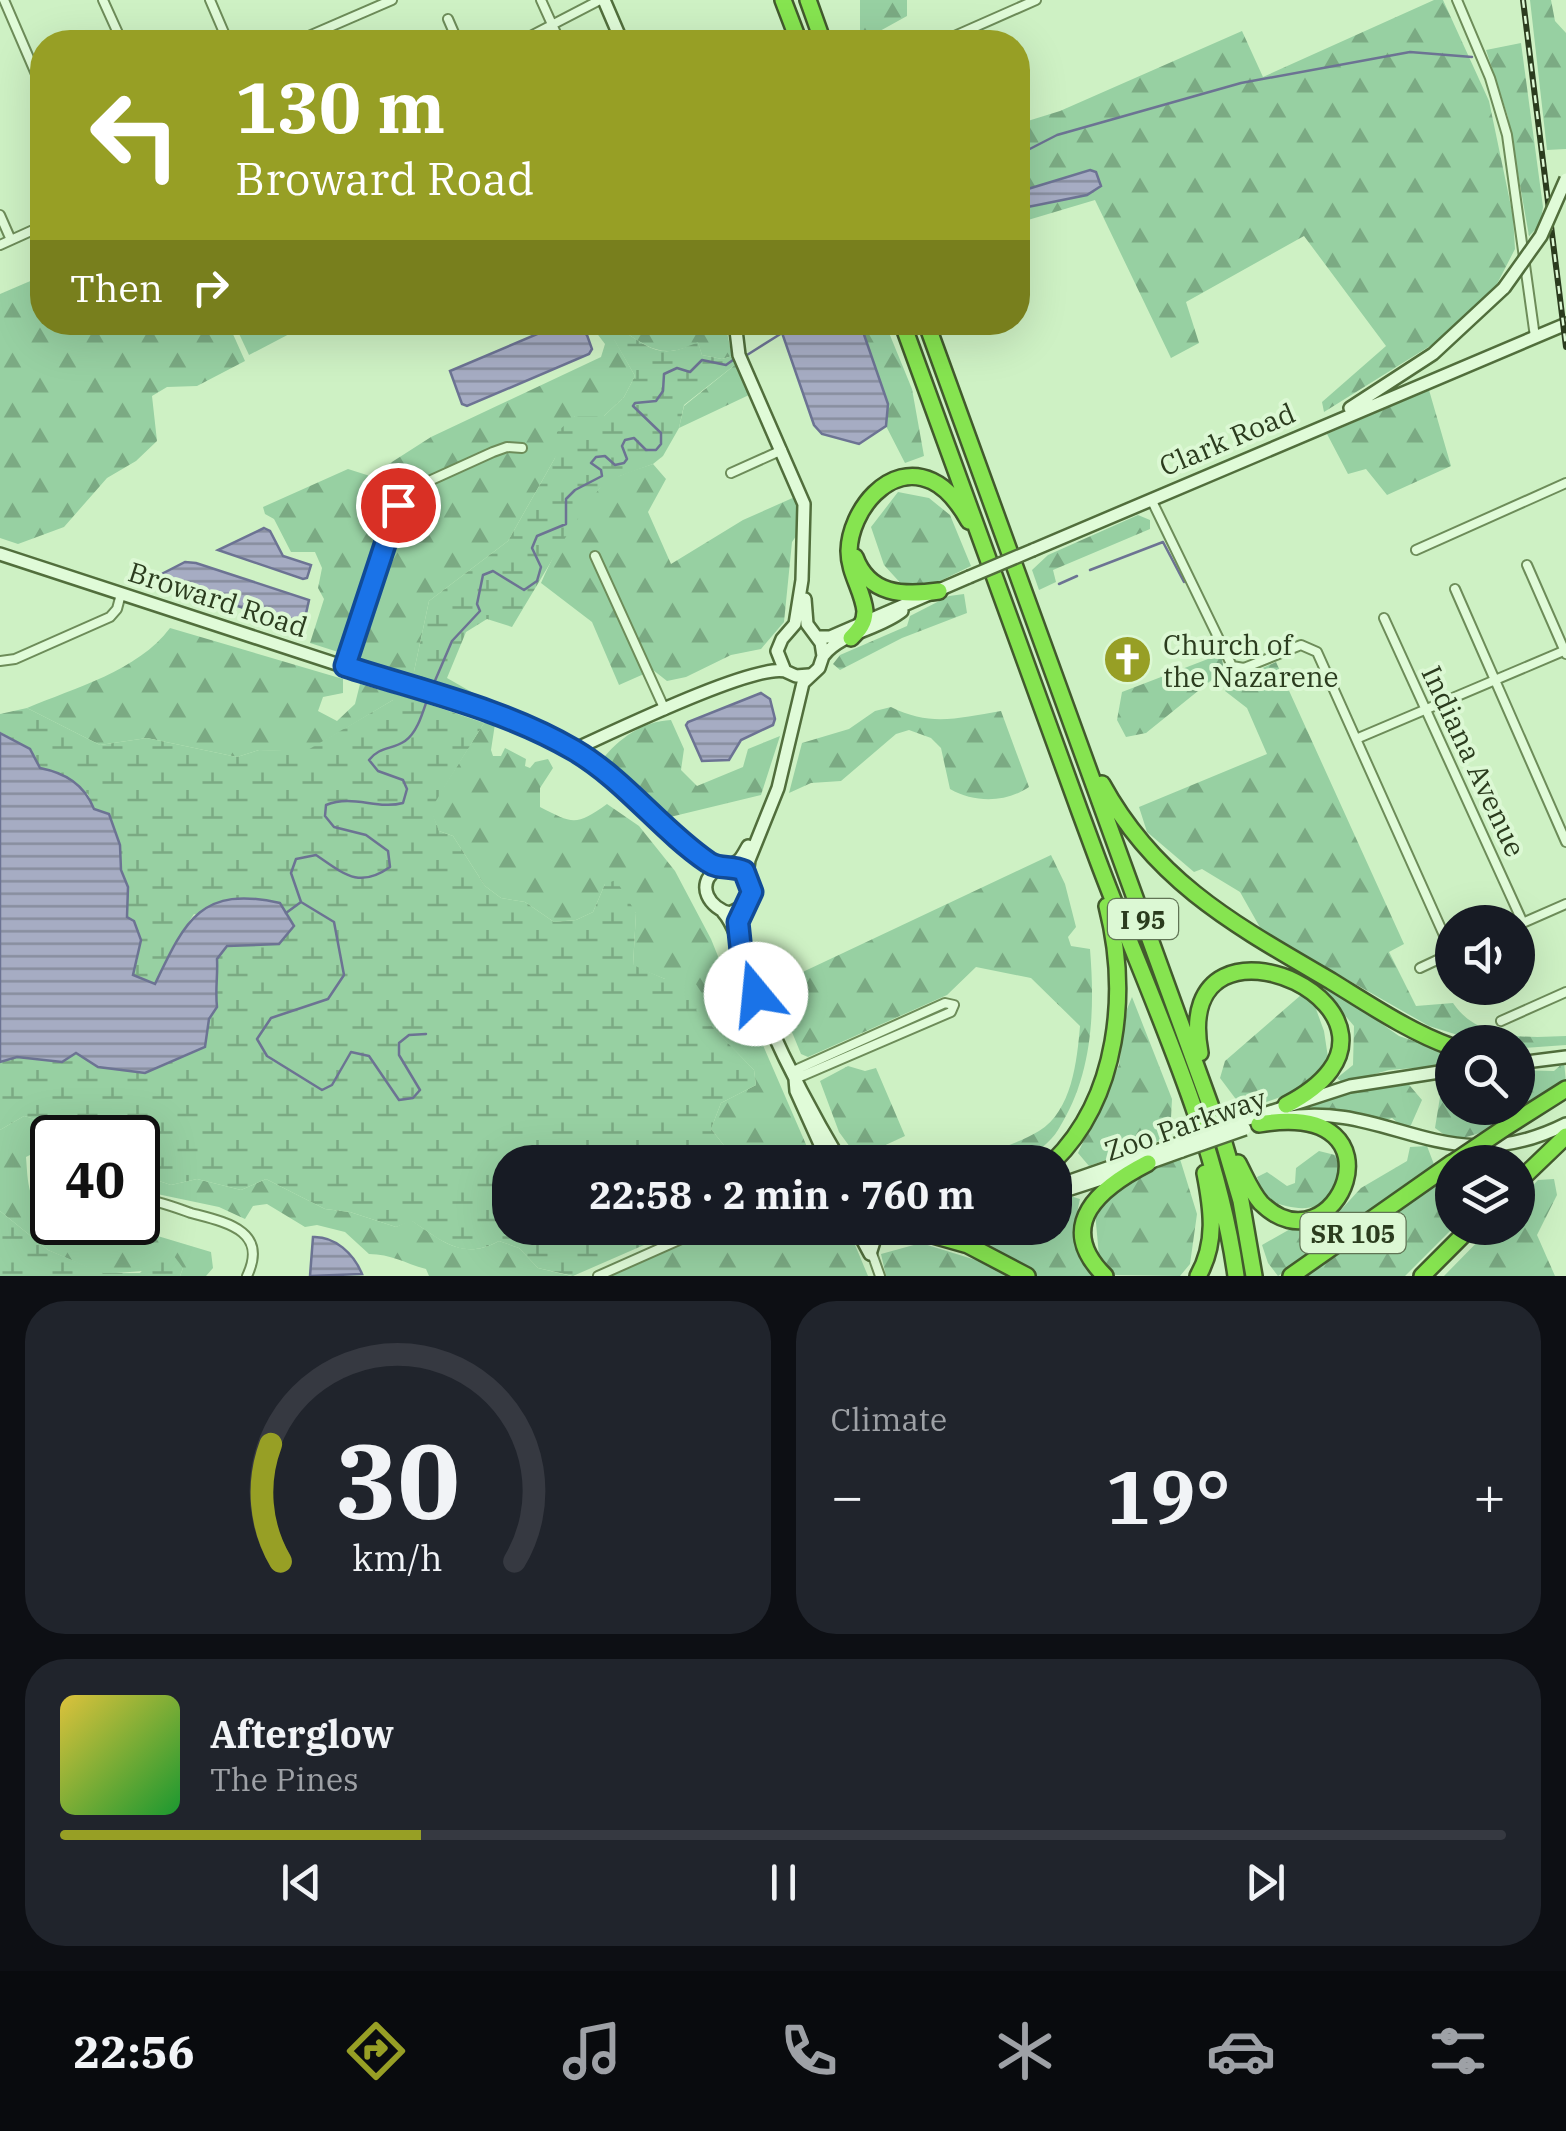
<!DOCTYPE html>
<meta charset="utf-8">
<style>
body{margin:0;font-family:"IBM Plex Serif",serif;background:#20242c;color:#f1f3f6;height:100vh;display:flex;flex-direction:column;font-size:38px;white-space:nowrap}
*{box-sizing:border-box;margin:0}
p{font-size:32px;color:#9ea1a6}
.icon{flex:none;width:55px;height:55px;fill:none;stroke:currentColor;stroke-width:2;stroke-linecap:round;stroke-linejoin:round}
.map{position:relative;height:1276px;overflow:hidden}
.sheet{display:flex;flex-direction:column;gap:25px;padding:25px;background:#0d0f14;flex:1}
.sheet>*{flex:none}
.top-card{position:absolute;left:30px;top:30px;width:1000px;height:305px;border-radius:40px;box-shadow:0 10px 40px #0002;background:#979f25;color:#fff;overflow:hidden}
.controls{position:absolute;left:1435px;top:905px;display:grid;gap:20px}
.controls a{display:grid;place-items:center;width:100px;height:100px;border-radius:50%;background:#171b24;box-shadow:0 10px 40px #0002;font-size:50px}
.speed{position:absolute;left:30px;top:1115px;display:flex;gap:20px;font-size:50px;font-weight:700;text-align:center}
.speed>*{display:grid;place-content:center;width:130px;height:130px;border-radius:50%;background:#171b24;box-shadow:0 10px 40px #0002;line-height:1}
.speed .limit{border:5px solid #111;border-radius:15px;background:#fff;color:#111}
.pin{position:absolute;display:grid;place-items:center;width:85px;height:85px;color:#fff;margin:-42px;border:5px solid #fff;border-radius:50%;box-shadow:0 2px 10px #0007}
.me{position:absolute;width:110px;margin:-55px;rotate:343deg;stroke-linejoin:round;filter:drop-shadow(0 0 8px #0008)}
.turn{display:flex;align-items:center;gap:35px;height:210px;padding:0 40px;font-size:45px}
.turn .icon{width:130px;height:130px;stroke-width:2.5}
.turn b{display:block;font-size:70px;line-height:85px}
.then{display:flex;align-items:center;height:95px;padding:0 40px;background:#0003;gap:20px;font-size:38px}
.big{font-size:75px;font-weight:700;line-height:1.1}
.sheet .widget{flex:1;display:flex;flex-direction:column;justify-content:center;gap:15px;min-width:0;padding:0 35px;border-radius:40px;background:#20242c}
.sheet .dial{align-items:center;gap:0}
.dial svg{height:260px;overflow:visible;fill:none;stroke:#363941;stroke-width:7;stroke-linecap:round;text-anchor:middle}
.dial text{fill:#f1f3f6;stroke:none}
.song{display:flex;align-items:center;gap:30px}
.cover{width:120px;height:120px;border-radius:15px;background:linear-gradient(135deg,hsl(50 70% 55%),hsl(130 70% 35%))}
.played{height:10px;border-radius:5px;background:linear-gradient(90deg,#979f25 25%,#363941 25%)}
.keys{display:flex;justify-content:space-around;direction:ltr}
.heat{display:flex;justify-content:space-between;align-items:center;font-size:55px;direction:ltr}
.sheet .tiles{flex:1;display:grid;gap:25px;grid-template-columns:1fr 1fr}
.widget:last-child{grid-column:span 2}
.trip{position:absolute;left:492px;top:1145px;width:580px;height:100px;border-radius:40px;background:#171b24;box-shadow:0 10px 40px #0002;font-weight:700;line-height:100px;text-align:center}
.tab-bar{display:flex;height:160px;justify-content:space-around;align-items:center;background:#090b0e;color:#9ea1a6}
.tab-bar .icon{width:70px;height:70px}
.tab-bar .selected{color:#979f25}
.tab-bar b{font-size:45px;color:#f1f3f6}
.map>svg:first-child{display:block}
.forest{fill:url(#forest-firs)}
.wetland{fill:url(#wetland-marsh)}
.park{fill:#97d0a2}
.water{fill:url(#water-rules);stroke:#6c7393;stroke-width:2.5}
.lines{fill:none;stroke-linecap:round;stroke-linejoin:round}
.stream{stroke:#6c7393;stroke-width:2.5}
.street-casing{stroke:#6d8c59;stroke-width:12}
.secondary-casing{stroke:#516e3c;stroke-width:16}
.highway-casing{stroke:#425a2d;stroke-width:20}
.street{stroke:#e0fbd8;stroke-width:8}
.secondary{stroke:#e0fbd8;stroke-width:11}
.highway{stroke:#86e450;stroke-width:15}
.rail-casing{stroke:#2b3c1e;stroke-width:6}
.rail{stroke:#dcf8d4;stroke-width:2.5;stroke-dasharray:8;stroke-linecap:butt}
.secondary-bridge-casing{stroke:#516e3c;stroke-width:16;stroke-linecap:butt}
.highway-bridge-casing{stroke:#425a2d;stroke-width:20;stroke-linecap:butt}
.secondary-bridge{stroke:#e0fbd8;stroke-width:11}
.highway-bridge{stroke:#86e450;stroke-width:15}
.route-casing{stroke:#114b97;stroke-width:25}
.route{stroke:#1a73e8;stroke-width:18}
.labels{text-anchor:middle;dominant-baseline:central;stroke-width:8;stroke-linejoin:round;paint-order:stroke}
.shield{fill:#dcf8d4;stroke:#607455;stroke-width:2.5}
.shield-label{font-size:25px;font-weight:bold;fill:#2b3c1e}
.street-label{font-size:28px;fill:#2b3c1e;stroke:#dcf8d4}
.poi-label{font-size:28px;fill:#2b3c1e;stroke:#dcf8d4;text-anchor:start}
</style>
<div class="map">
<svg width="1566" height="1276" viewBox="0 0 1566 1276">
<defs>
<pattern id="forest-firs" width="22" height="20" patternUnits="userSpaceOnUse" patternTransform="scale(2.5)"><rect width="22" height="20" fill="#97d0a2"/><path d="M5 1l3.5 6h-7zM16 11l3.5 6h-7z" fill="#7baa83"/></pattern>
<pattern id="wetland-marsh" width="20" height="14" patternUnits="userSpaceOnUse" patternTransform="scale(2.5)"><rect width="20" height="14" fill="#97d0a2"/><path d="M1 5h8M5 5V1M11 12h8M15 12V8" fill="none" stroke="#7baa83"/></pattern>
<pattern id="water-rules" width="6" height="5" patternUnits="userSpaceOnUse" patternTransform="scale(2.5)"><rect width="6" height="5" fill="#a6acc3"/><path d="M0 2.5h6" fill="none" stroke="#878d9e"/></pattern>
</defs>
<rect width="100%" height="100%" fill="#cef1c4"/>
<path class="forest" d="M860 0H907V16L860 42Z
M1434 0H1443L1489 101 1513 216 1515 249 1497 284 1446 336 1324 412 1322 402 1386 346 1304 236 1186 302 1199 343 1171 358 1095 200 1018 223V209L1090 170 1018 192V124L1060 111 1242 31 1263 77Z
M1530 0H1551L1555 21 1566 33V149L1547 150Z
M1521 43 1543 207 1540 225 1529 236 1508 117 1486 50Z
M42 276V322L228 323 245 361 197 386 167 387 152 396 157 441 136 461 107 478 64 527 18 544 0 538V294Z
M589 323H636L674 331 685 323H725L732 356 722 359 702 355 698 343C663 358 653 351 622 330L614 339 635 376 624 397 604 416H575L555 458 508 541 429 601 413 676 310 643 324 599 318 588 322 568 315 552H291L274 519 265 514 263 507 348 469 370 476 431 437 601 357 605 344Z
M860 323H885L912 389 924 456 905 463 886 426 888 403Z
M736 364 749 395 679 428 684 406Z
M1429 390 1451 466 1387 495 1366 469 1348 474 1327 434Z
M653 464 666 479 648 512 671 564 743 520 797 496 799 532 792 542 784 622 761 649 731 655 686 677 667 681 653 670 619 685 592 622 541 583C554 554 577 507 601 487 616 475 635 470 653 464Z
M898 492 929 498 950 515 971 566 938 582 904 587 884 565 871 527Z
M1138 515 1150 520V529L1053 570 1056 582 1039 590 1032 570 1048 555Z
M964 594 967 613 902 638 840 670 833 664 840 655 907 626 910 616 949 596Z
M170 628 343 679V693L323 697 318 711 337 721 355 704 360 684 416 700H393L306 752 259 750 237 757 147 738 100 745 27 708C74 688 138 671 170 628Z
M1221 654 1224 670 1146 733 1126 737 1117 720 1122 692Z
M1276 662 1404 944 1389 952 1416 1006 1453 1003C1478 1040 1525 1038 1566 1036V1045L1523 1048 1518 1047V1042L1477 1041 1429 1026 1262 931 1240 892 1202 869 1194 872 1147 832 1139 807 1267 754 1247 708 1225 691 1238 679Z
M891 707C931 727 958 718 1001 711L1029 787C1005 803 975 803 950 789L941 748 931 738 909 730 896 734 841 781 811 783 789 793 802 743 849 729 875 711Z
M671 720 684 749 681 770 697 786 743 767 748 749 780 736 761 795 666 818 643 792 602 760C618 739 643 721 671 720Z
M484 723 495 724 491 750 493 756H501L505 748 526 759 525 766 530 768 535 762 548 759 553 768 540 788V807C573 824 576 826 607 804L639 826 675 871 711 939 730 986 749 1013 811 1156 807 1162H737L711 1129 721 1103 756 1085 754 1070 665 979 633 966 636 913 605 884 593 912 576 920 554 922 525 902 501 898 485 886 453 836 439 831 430 809Z
M1051 855 1065 884 1076 927 1068 937 1071 946 1090 949C1095 1011 1093 1075 1058 1130 1051 1142 1035 1153 1024 1162H959C984 1153 1016 1145 1039 1131 1072 1111 1077 1061 1080 1026L1031 978 976 967 947 995 808 1057 801 1054 773 986Z
M1327 985 1399 1036 1452 1054V1065L1389 1070 1343 1083 1337 1078 1353 1065 1354 1026 1324 991Z
M1301 995 1312 998 1324 1031 1329 1064 1300 1090 1244 1110 1220 1078 1225 1061Z
M1132 997 1172 1099 1170 1137 1089 1166 1078 1153 1119 1065 1127 1009Z
M1564 1062 1566 1082 1520 1107 1493 1129 1453 1141 1435 1128 1440 1097 1452 1088V1108H1518V1070L1554 1071Z
M848 1066 865 1071 876 1068 905 1136 877 1149 880 1162H861L839 1132 820 1081Z
M1405 1080 1422 1100 1411 1125 1404 1128 1392 1118 1380 1122 1341 1110 1308 1108 1337 1096Z
M24 1116 103 1137 52 1138V1152L42 1149 26 1157C28 1182 27 1205 52 1217V1222L66 1223 79 1228 97 1223 138 1222V1206H140L158 1214 151 1234 211 1252 213 1268 206 1276H180L183 1268 103 1274 48 1250 0 1211V1130Z
M1427 1146 1435 1167 1278 1276 1268 1263 1262 1245 1292 1228H1306L1337 1214 1361 1188 1407 1161 1410 1147Z
M1319 1151 1335 1155 1340 1162 1335 1196C1310 1214 1294 1209 1266 1200L1257 1177 1267 1172 1287 1186 1295 1183 1296 1168Z
M1180 1159 1197 1214 1190 1264 1180 1276 1114 1275 1099 1256 1095 1212C1120 1180 1143 1173 1180 1159Z
M1452 1173 1453 1228 1405 1276H1304Z
M138 1174 171 1185 197 1179 241 1190 266 1179 325 1209 350 1212 396 1227 411 1220C442 1241 463 1261 499 1241L519 1248 538 1268 571 1276H429L426 1269C404 1263 391 1254 369 1254L345 1232 317 1225 305 1227 267 1204 253 1206 245 1219 219 1207 138 1190Z
M1554 1179 1557 1195 1537 1235 1555 1276H1444L1491 1228H1518V1201L1538 1180Z
M1070 1196 1080 1199C1073 1230 1070 1252 1095 1276H1032L976 1236 983 1228H1055V1201Z
M718 1228H848L868 1276H610Z
M921 1243 979 1261 1008 1276H886L881 1254Z"/>
<path class="wetland" d="M622 330C653 351 662 359 698 342L702 355 722 359 732 356 736 364 684 405 679 428 663 456 653 464 620 476 599 489 570 530 512 627 487 619 466 632 447 678 475 694 413 676 429 601 508 541 555 458 557 432 575 416H604L624 397 635 376 613 338Z
M393 700H416L484 723 431 809 439 831 453 836 485 886 501 898 525 902 554 922 576 920 593 912 605 884 616 880 636 913 633 965 665 979 692 978 705 998 696 1010 754 1070 756 1085 721 1103 711 1129 737 1162H510V1228H683L573 1276 538 1268 519 1248 499 1241C463 1261 442 1241 412 1221L396 1227 350 1212 325 1209 266 1179 241 1190 197 1179 171 1185 138 1174V1138L103 1137 24 1116 0 1130V1062L17 1057 62 1062 76 1053 98 1067 209 1019 217 1006C215 989 218 976 217 959L227 946 279 944 194 914 172 948 155 984 133 975 138 958 127 918 128 887 121 870 120 845 94 809 88 794 39 768 29 749 0 732V714L27 708 100 745 147 738 237 757 259 750 306 751Z
M0 1211 48 1250 103 1273H140L159 1252 174 1256 183 1268 180 1276H0Z"/>
<path class="park" d="M234 323H290L295 331 249 355Z"/>
<path class="water" d="M1090 170 1096 172 1101 186 1087 195 1018 209V192Z
M797 322 860 323 888 404 886 426 859 444 822 434 814 425 781 330Z
M572 325 587 335 592 349 589 354 467 406 462 404 450 371 556 326Z
M264 528 270 531 283 556 311 565 307 578 303 579 218 550Z
M185 562 196 563 309 600 303 627 152 579Z
M761 693 770 699 775 719 773 725 741 740 729 760 702 761 686 725 688 722Z
M0 733 30 749 40 768C65 773 84 784 94 809L109 814 120 845 121 870 128 887 127 917 134 921 141 940 133 975 155 984C185 921 201 885 280 903L294 926 279 944 227 946 217 959C218 976 215 989 217 1007L209 1019 205 1047 145 1073 98 1067 76 1053 62 1062 17 1057 0 1062Z
M313 1237C335 1236 354 1254 362 1274L310 1276Z"/>
<g class="lines">
<path class="stream" d="M1018 155 1057 135 1241 83 1410 52 1472 57
M747 355 782 333
M1090 570 1163 542 1184 582
M1059 584 1077 576
M431 690 452 641 480 611 477 604 483 575 493 571 524 590 537 581 541 567 532 548 537 536 566 524V499L575 490 602 476 601 470 591 463 596 457 605 456 615 465 624 463 627 459 622 446 625 440 634 438 646 450H656L661 444V433L633 406 635 403 656 401 663 391 664 374 677 368 690 372 702 360 726 365 733 360
M301 902 334 922 344 975 328 999 271 1018 257 1039 267 1056 322 1090 332 1085 351 1052 369 1056 399 1100 413 1098 420 1090 399 1055V1043L409 1035 426 1034
M286 913 301 902 291 873 296 859 316 855C344 874 359 889 390 867L388 851 366 835 334 827 325 816 326 805C353 794 377 810 403 803L407 789 403 780 378 771 369 760C380 746 392 750 405 741 418 732 423 711 428 697"/>
<defs>
<path id="street" d="M4 0 42 88
M103 0 122 42
M210 0 228 42
M541 0 560 42
M1457 0 1490 78 1507 135 1535 337
M448 19 458 42
M295 42 392 0
M519 42 600 0
M941 42 1036 0
M0 215 11 240
M0 245 42 226
M731 473 782 450
M1151 499 1232 666 1244 668 1301 645 1317 652 1452 953
M1416 550 1566 483
M595 556 665 710
M1527 565 1566 654
M1455 589 1566 842
M1384 618 1523 923
M0 661 15 659 110 617 117 609 121 594
M345 666 397 505 407 491 493 452 507 447 522 448
M1356 739 1566 650
M1518 925 1566 904
M1420 968 1452 953
M1501 1021 1566 992
M791 1072 945 1003 954 1005
M795 1079 951 1012 954 1005
M44 1195 52 1191
M138 1198C156 1200 174 1207 191 1213 225 1222 269 1230 247 1276
M871 1228 869 1245 880 1276
M598 1276 706 1228"/>
<path id="secondary" d="M604 0 622 42
M735 322 739 355 804 504 802 580 795 624 782 639 777 651 785 671 796 676 809 675
M1350 408 1433 354 1504 288
M1033 550 1566 324
M0 554 529 727C560 743 588 758 615 780 640 801 694 861 722 867
M817 637H830L969 577
M824 655C841 633 880 629 902 611
M573 750C611 733 753 664 785 671
M728 866 744 871 752 885 748 904 730 913C710 909 695 885 716 870 723 865 732 866 739 860 743 856 745 851 748 846
M747 874 749 860 778 788 803 683 819 668 823 656 821 643 807 624 805 599
M723 912C738 928 748 975 757 997 781 1054 810 1110 841 1162
M1518 1063 1566 1057
M795 1079 796 1091 828 1162
M1283 1118C1388 1099 1447 1184 1566 1124
M1242 1121 1350 1086 1452 1070
M1143 1165 1182 1151
M1070 1181 1179 1143
M1055 1194 1126 1171
M856 1228 870 1254
M905 1228 915 1230 956 1228
M870 1254 876 1235 893 1228"/>
<path id="highway" d="M783 0 799 42
M808 0 823 42
M902 322C968 501 1031 680 1097 858 1148 995 1216 1131 1236 1276
M926 322 1224 1143 1241 1201 1254 1276
M855 557C869 595 903 596 939 591
M851 638C859 630 865 623 865 611 863 591 849 573 849 551 850 511 889 461 932 481 949 489 960 505 969 521
M1102 784C1156 883 1237 926 1331 981 1370 1005 1410 1032 1452 1047
M1200 1053C1168 883 1458 1016 1286 1105
M1518 1061 1524 1062
M1503 1129 1566 1089
M1053 1162C1119 1097 1129 992 1107 906
M1238 1163C1245 1176 1251 1192 1261 1203 1335 1276 1412 1098 1259 1124
M1518 1182 1566 1136
M915 1230 968 1245 1027 1276
M1105 1276C1053 1225 1101 1187 1148 1163
M1198 1276C1217 1243 1212 1209 1205 1173
M1291 1276 1452 1163
M1422 1276 1470 1228"/>
</defs>
<use href="#street" class="street-casing"/>
<use href="#secondary" class="secondary-casing"/>
<use href="#highway" class="highway-casing"/>
<use href="#street" class="street"/>
<use href="#secondary" class="secondary"/>
<use href="#highway" class="highway"/>
<defs>
<path id="rail" d="M1523 0 1566 347"/>
</defs>
<use href="#rail" class="rail-casing"/>
<use href="#rail" class="rail"/>
<defs>
<path id="secondary-bridge" d="M1504 288 1541 236 1566 179
M969 577 1033 550
M1179 1143 1242 1121
M1182 1151 1245 1129"/>
<path id="highway-bridge" d="M1454 1162 1503 1129"/>
</defs>
<use href="#secondary-bridge" class="secondary-bridge-casing"/>
<use href="#highway-bridge" class="highway-bridge-casing"/>
<use href="#secondary-bridge" class="secondary-bridge"/>
<use href="#highway-bridge" class="highway-bridge"/>
</g>
<g class="lines">
<defs>
<path id="route" d="M398 505 345 666C422 691 504 709 574 750 625 780 660 829 708 862 719 870 732 865 744 871L752 892 738 922 741 951 756 994"/>
</defs>
<use href="#route" class="route-casing"/>
<use href="#route" class="route"/>
</g>
<defs>
<symbol id="church-disc" viewBox="-11 -11 22 22"><circle r="9.5" fill="#979f25" stroke="#dcf8d4"/><path d="M-1.2-6h2.4v3.5h3.3v2.4h-3.3V6h-2.4V-.1h-3.3v-2.4h3.3Z" fill="#fff"/></symbol>
</defs>
<g fill-rule="evenodd">
<use href="#church-disc" x="1100" y="632" width="55" height="55"/>
</g>
<g class="labels">
<g class="shield">
<rect x="1108" y="899" width="70" height="40" rx="8"/>
<rect x="1300.5" y="1213" width="105" height="40" rx="8"/>
</g>
<g class="shield-label">
<text x="1143" y="919">I 95</text>
<text x="1353" y="1233">SR 105</text>
</g>
<g class="street-label">
<text transform="translate(1227 439) rotate(-23)">Clark Road</text>
<text transform="translate(218 599) rotate(18)">Broward Road</text>
<text transform="translate(1474 761) rotate(65)">Indiana Avenue</text>
<text transform="translate(1185 1124) rotate(-19)">Zoo Parkway</text>
</g>
<g class="poi-label">
<text x="1163" y="644">Church of<tspan x="1163" dy="32">the Nazarene</tspan></text>
</g>
</g>
</svg>
<div class="controls">
<a><svg class="icon" aria-label="sound" viewBox="0 0 24 24"><path d="M4 9h4l5-4v14l-5-4H4zM17 9q2 3 0 6"/></svg></a>
<a><svg class="icon" aria-label="search" viewBox="0 0 24 24"><circle cx="10" cy="10" r="6"/><path d="M15 15l6 6"/></svg></a>
<a><svg class="icon" aria-label="layers" viewBox="0 0 24 24"><path d="M12 4l9 5-9 5-9-5zM3 14l9 5 9-5"/></svg></a>
</div>
<div class="speed"><div class="limit">40</div></div>
<div class="pin" style="left:398px;top:505px;background:#d93025"><svg class="icon" aria-label="arrive" viewBox="0 0 24 24"><path d="M6 21V4h12l-3 4 3 4H6"/></svg></div>
<svg class="me" style="left:756px;top:994px" viewBox="-20 -20 40 40"><circle r="19" fill="#fff"/><path d="M0-13L10 11 0 6-10 11z" fill="#1a73e8"/></svg>
<div class="trip">22:58 · 2 min · 760 m</div>
<div class="top-card">
<div class="turn"><svg class="icon" aria-label="left" viewBox="0 0 24 24"><path d="M17 20v-9H6M10 6l-5 5 5 5"/></svg><div><b>130 m</b>Broward Road</div></div>
<div class="then">Then<svg class="icon" aria-label="right" viewBox="0 0 24 24"><path d="M7 20v-9h11M14 6l5 5-5 5"/></svg></div>
</div>
</div>
<section class="sheet">
<div class="tiles">
<div class="widget dial"><svg viewBox="0 0 100 80">
<path d="M14 69A42 42 0 1 1 86 69"/>
<path d="M14 69A42 42 0 0 1 11 33" stroke="#979f25"/>
<text x="50" y="56" font-size="32" font-weight="700">30</text>
<text x="50" y="72" font-size="11">km/h</text>
</svg></div>
<div class="widget"><p>Climate</p>
<div class="heat"><a>−</a><b class="big">19°</b><a>+</a></div>
</div>
<div class="widget">
<div class="song"><i class="cover"></i><div><b>Afterglow</b><p>The Pines</p></div></div>
<div class="played"></div>
<div class="keys"><svg class="icon" aria-label="previous" viewBox="0 0 24 24"><path d="M18 5L8 12l10 7zM5 5v14"/></svg><svg class="icon" aria-label="pause" viewBox="0 0 24 24"><path d="M8 5v14M16 5v14"/></svg><svg class="icon" aria-label="next" viewBox="0 0 24 24"><path d="M6 5l10 7-10 7zM19 5v14"/></svg></div>
</div>
</div>
</section>
<nav class="tab-bar">
<b>22:56</b>
<svg class="icon selected" aria-label="directions" viewBox="0 0 24 24"><path d="M12 3l9 9-9 9-9-9zM9 14v-3h6M13 9l2 2-2 2"/></svg>
<svg class="icon" aria-label="music" viewBox="0 0 24 24"><path d="M9 18V5l10-2v13"/><circle cx="6" cy="18" r="3"/><circle cx="16" cy="16" r="3"/></svg>
<svg class="icon" aria-label="phone" viewBox="0 0 24 24"><path d="M5 4h4l2 5-3 2q2 4 5 5l2-3 5 2v4C11 20 4 13 5 4z"/></svg>
<svg class="icon" aria-label="climate" viewBox="0 0 24 24"><path d="M12 3v18M4 7l16 10M4 17L20 7"/></svg>
<svg class="icon" aria-label="car" viewBox="0 0 24 24"><path d="M5 17H2v-5l4-1 3-4h7l3 4 3 1v5h-3M9 17h6M6 11h13"/><circle cx="7" cy="17" r="2"/><circle cx="17" cy="17" r="2"/></svg>
<svg class="icon" aria-label="filters" viewBox="0 0 24 24"><path d="M4 7h16M4 17h16"/><circle cx="9" cy="7" r="2"/><circle cx="15" cy="17" r="2"/></svg>
</nav>
